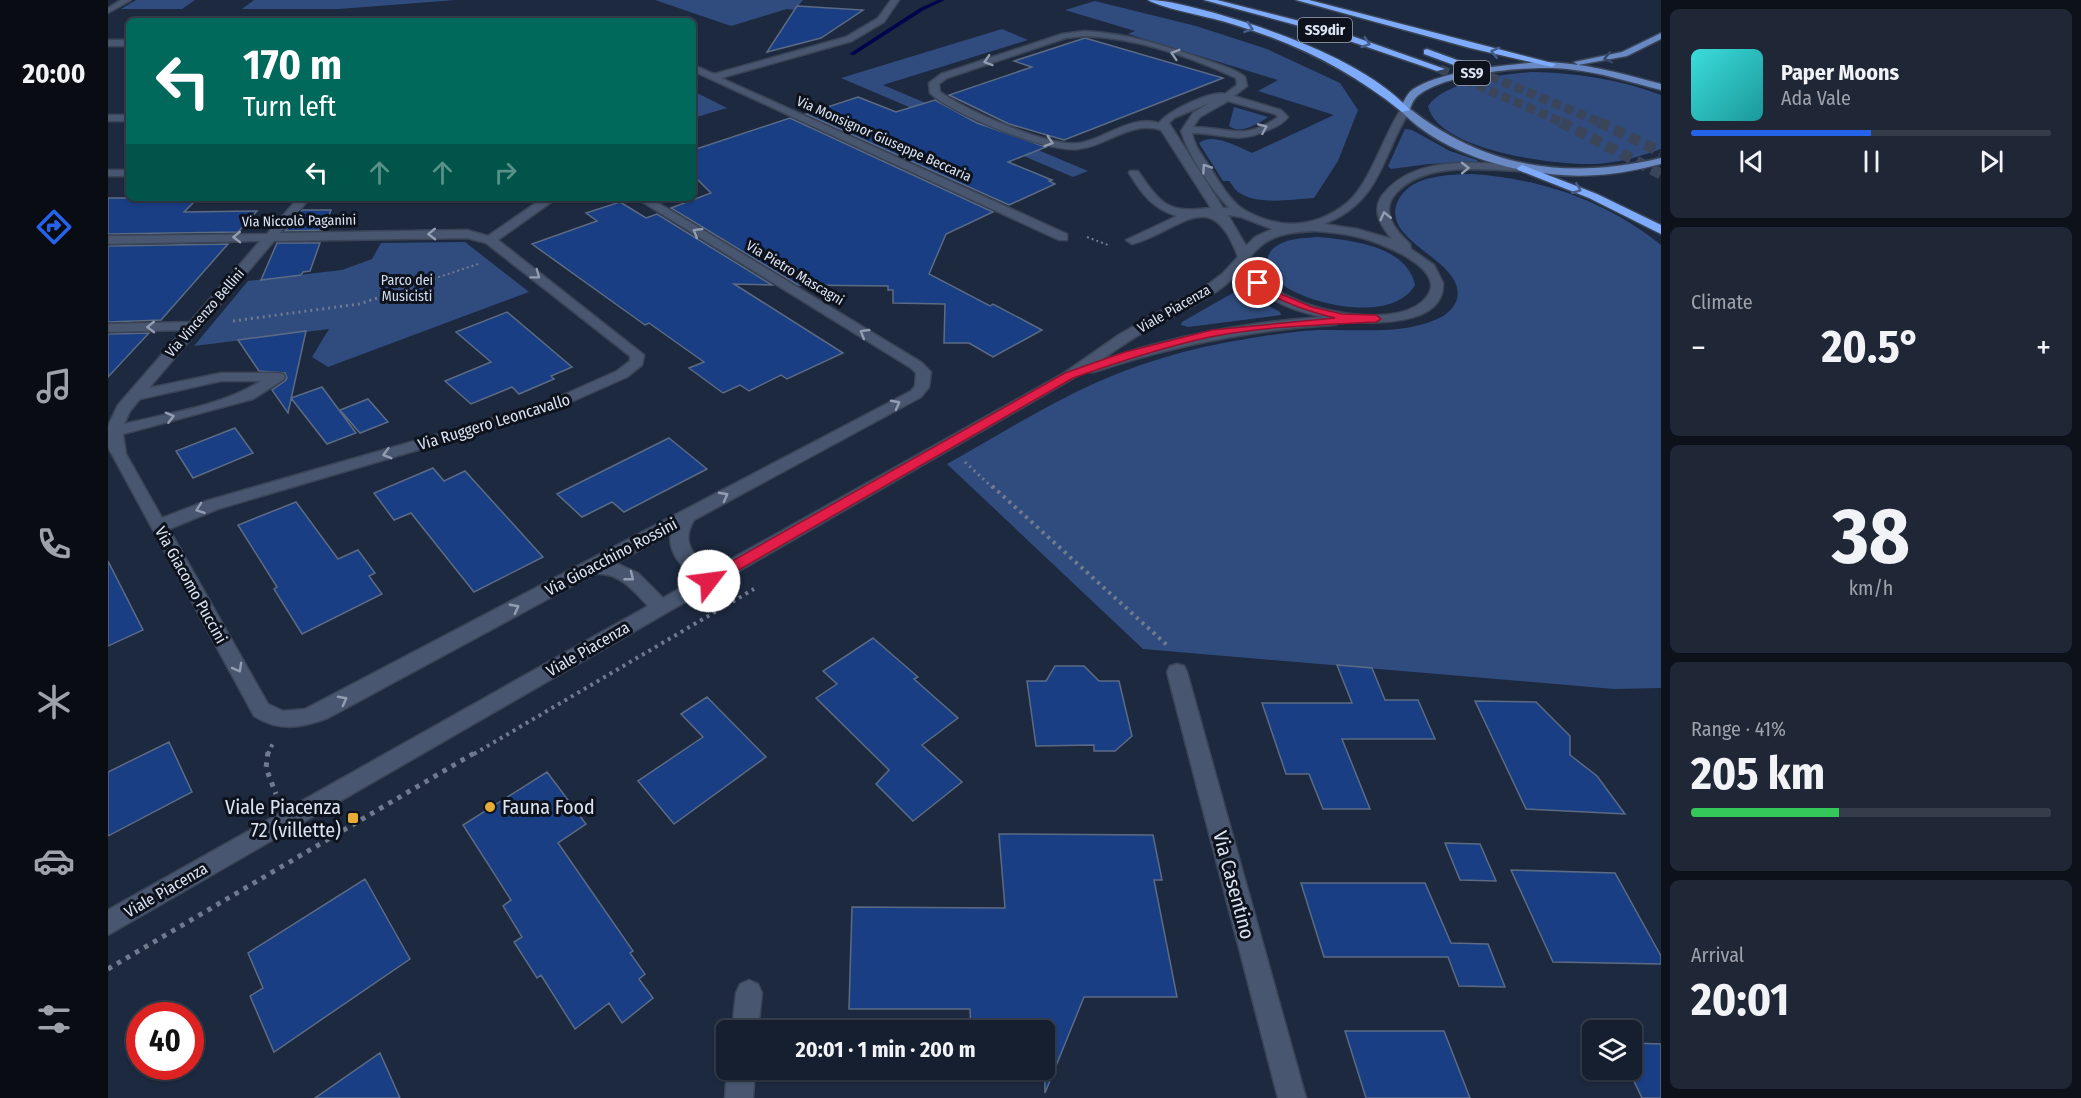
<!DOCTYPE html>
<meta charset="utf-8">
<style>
body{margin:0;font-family:"Fira Sans Condensed",sans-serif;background:#1f2737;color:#f1f3f6;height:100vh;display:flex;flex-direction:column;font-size:22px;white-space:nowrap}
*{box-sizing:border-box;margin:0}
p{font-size:20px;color:#9ea2aa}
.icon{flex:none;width:33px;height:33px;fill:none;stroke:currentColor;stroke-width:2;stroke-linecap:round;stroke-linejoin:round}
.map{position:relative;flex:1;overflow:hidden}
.drawer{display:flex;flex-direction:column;gap:9px;padding:9px;background:#0c111a;width:420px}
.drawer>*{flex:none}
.hud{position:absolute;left:18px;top:18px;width:570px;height:183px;border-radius:9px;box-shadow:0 2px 4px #0004,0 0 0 2px #353d4b;background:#00695c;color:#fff;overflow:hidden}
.tools{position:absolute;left:1474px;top:1020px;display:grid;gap:12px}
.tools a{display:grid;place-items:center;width:60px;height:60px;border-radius:9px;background:#161f2f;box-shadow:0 2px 4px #0004,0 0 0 2px #353d4b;font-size:30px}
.speed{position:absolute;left:18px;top:1002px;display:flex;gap:12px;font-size:30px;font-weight:700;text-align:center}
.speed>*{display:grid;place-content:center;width:78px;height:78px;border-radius:50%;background:#161f2f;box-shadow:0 2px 4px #0004,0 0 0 2px #353d4b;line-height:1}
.speed .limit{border:9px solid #d22;background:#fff;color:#111}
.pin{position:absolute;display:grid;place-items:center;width:51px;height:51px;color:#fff;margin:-26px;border:3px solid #fff;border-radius:50%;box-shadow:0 2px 6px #0007}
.me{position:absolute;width:66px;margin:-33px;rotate:60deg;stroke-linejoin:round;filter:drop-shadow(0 0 4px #0008)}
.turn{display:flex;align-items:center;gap:21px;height:126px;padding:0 18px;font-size:27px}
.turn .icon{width:78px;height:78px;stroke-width:2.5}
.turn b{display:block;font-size:42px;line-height:51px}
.lanes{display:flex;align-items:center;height:57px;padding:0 18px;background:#0003;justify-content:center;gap:30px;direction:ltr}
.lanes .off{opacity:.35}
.big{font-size:45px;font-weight:700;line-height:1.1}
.drawer .tile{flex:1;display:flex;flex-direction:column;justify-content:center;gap:9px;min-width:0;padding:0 21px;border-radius:9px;background:#1f2737}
.drawer .dial{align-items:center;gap:0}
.dial b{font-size:78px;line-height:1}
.song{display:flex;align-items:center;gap:18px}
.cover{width:72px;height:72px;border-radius:9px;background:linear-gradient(135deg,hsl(180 70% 55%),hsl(180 70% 35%))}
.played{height:6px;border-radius:3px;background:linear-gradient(90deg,#2563eb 50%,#353d4b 50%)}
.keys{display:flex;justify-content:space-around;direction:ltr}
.heat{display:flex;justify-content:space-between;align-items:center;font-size:33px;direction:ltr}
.charge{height:9px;border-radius:4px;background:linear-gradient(90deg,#34c759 41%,#353d4b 0)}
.trip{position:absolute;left:608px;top:1020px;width:339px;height:60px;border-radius:9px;background:#161f2f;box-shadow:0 2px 4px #0004,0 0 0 2px #353d4b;font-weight:700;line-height:60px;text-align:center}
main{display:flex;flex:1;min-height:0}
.tab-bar{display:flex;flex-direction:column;width:108px;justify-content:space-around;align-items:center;background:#090c13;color:#9ea2aa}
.tab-bar .icon{width:42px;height:42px}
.tab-bar .selected{color:#2563eb}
.tab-bar b{font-size:27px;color:#f1f3f6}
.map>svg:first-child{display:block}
.green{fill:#304c7f}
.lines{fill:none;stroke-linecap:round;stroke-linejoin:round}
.stream{fill:#00054b;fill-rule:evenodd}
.building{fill:#193e84;stroke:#5c6b84;stroke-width:1.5}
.highway-tunnel-far1{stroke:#3a455a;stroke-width:9;stroke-dasharray:9 4.5;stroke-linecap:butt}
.highway-tunnel{stroke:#3a455a;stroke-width:11;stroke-dasharray:11 6;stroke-linecap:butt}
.minor-casing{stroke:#3a4456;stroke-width:3}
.major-casing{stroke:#3a4456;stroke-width:3}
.highway-casing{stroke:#3a4456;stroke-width:3}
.path-far3{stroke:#6f7a8d;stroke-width:2;stroke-dasharray:2 3;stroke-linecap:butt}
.path-far2{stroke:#6f7a8d;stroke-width:3;stroke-dasharray:2 4;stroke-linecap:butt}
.path-far1{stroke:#6f7a8d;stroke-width:4;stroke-dasharray:3 4.5;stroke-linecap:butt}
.path{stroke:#6f7a8d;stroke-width:5;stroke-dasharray:4.5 6;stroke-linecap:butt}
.minor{fill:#48566f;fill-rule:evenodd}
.major{fill:#6989c4;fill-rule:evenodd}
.highway{fill:#7fabfc;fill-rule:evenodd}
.oneway{stroke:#465e8c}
.oneway2{stroke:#929db1}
.oneway3{stroke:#364868}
.route{fill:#e11d48;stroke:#92132f;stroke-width:1.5}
.poi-dot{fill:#e5ad36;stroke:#0d121c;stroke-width:2}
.labels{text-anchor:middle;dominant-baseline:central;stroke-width:6;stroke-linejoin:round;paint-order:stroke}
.far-street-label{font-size:14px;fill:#dce4f3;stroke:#0d121c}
.far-park-label{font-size:14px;fill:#d2def2;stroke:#0d121c}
.shield{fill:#0d121c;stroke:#9ea5b2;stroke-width:1.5}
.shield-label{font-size:15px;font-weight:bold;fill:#dce4f3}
.street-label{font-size:16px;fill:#dce4f3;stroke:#0d121c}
.near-poi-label{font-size:20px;fill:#dce4f3;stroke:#0d121c;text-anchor:end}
.near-street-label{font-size:20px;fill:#dce4f3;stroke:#0d121c}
</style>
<main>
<nav class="tab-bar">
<b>20:00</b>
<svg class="icon selected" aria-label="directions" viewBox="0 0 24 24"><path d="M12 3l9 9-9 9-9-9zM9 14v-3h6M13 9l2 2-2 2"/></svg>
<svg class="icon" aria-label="music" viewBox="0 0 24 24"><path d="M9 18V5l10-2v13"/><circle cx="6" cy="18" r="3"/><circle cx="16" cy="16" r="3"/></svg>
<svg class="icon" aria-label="phone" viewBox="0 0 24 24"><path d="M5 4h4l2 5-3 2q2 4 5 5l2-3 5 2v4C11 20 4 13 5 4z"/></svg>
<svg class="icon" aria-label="climate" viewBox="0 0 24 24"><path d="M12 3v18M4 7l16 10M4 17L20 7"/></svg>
<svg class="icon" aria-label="car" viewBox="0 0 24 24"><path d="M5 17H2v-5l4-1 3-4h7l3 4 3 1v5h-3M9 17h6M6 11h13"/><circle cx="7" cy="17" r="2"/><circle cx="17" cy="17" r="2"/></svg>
<svg class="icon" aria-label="filters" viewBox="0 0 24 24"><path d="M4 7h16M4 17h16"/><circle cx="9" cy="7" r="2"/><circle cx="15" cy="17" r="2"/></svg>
</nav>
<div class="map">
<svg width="1553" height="1098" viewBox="0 0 1553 1098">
<rect width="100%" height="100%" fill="#1d293f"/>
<path class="green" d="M28 0H87L74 9H13Z
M146 0H348L231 9H134Z
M547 0H695L687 10 679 9 623 26Z
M987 1 1088 26 1159 49 1232 83 1250 110 1230 161 1206 198C1184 199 1150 206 1130 192 1127 190 1124 184 1121 181H1115L1091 143C1104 132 1130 147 1144 153L1226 115 1150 91 1170 80 1020 34 1027 31 957 10Z
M894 29 920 40 775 85 980 171 965 177 733 78Z
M1424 72C1468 73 1511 79 1553 95V149C1531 157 1509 163 1486 164 1447 165 1330 151 1320 106 1337 81 1395 74 1424 72Z
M585 91 619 108 585 118Z
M1126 107 1160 117C1150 124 1132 135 1121 126Z
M1297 129 1304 130 1342 151 1369 160 1370 162 1321 164 1283 169 1280 166Z
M1363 174C1432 178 1499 201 1553 245V688L1506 689 1035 649 839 464C882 440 925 413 970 391 1023 365 1080 348 1138 339 1162 335 1187 331 1211 330 1249 329 1291 335 1327 320 1337 316 1346 309 1349 299 1359 259 1265 241 1292 197 1307 175 1339 175 1363 174Z
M1210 237C1243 240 1299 246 1307 285 1285 323 1205 306 1175 285 1158 274 1151 253 1174 243 1185 238 1198 238 1210 237Z
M357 242 421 292 220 367 204 357 221 329 86 346 140 281 234 270 264 259 273 243Z
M1130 290 1172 312 1173 315 1080 327 1073 325 1074 322Z"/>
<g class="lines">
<path class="stream" d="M830 0H837L816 10 746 55 741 54 812 8Z"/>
</g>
<path class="building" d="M689 6 755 10 713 38 659 52Z
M977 38 1115 78 956 140 901 124 841 95 924 67 906 61Z
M750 97 788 112 827 100 869 123 938 147 900 162 944 180 941 181 947 184 901 205 698 114Z
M682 118 885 212 838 234 821 274 882 306 885 304 934 330 885 357 861 343H836L837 304 785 303V290H780V286L690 285 563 208 603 193 585 175V150Z
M0 198H90L76 212 149 211 130 232 0 234Z
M512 202 538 218 549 214 664 285 626 284 735 353 679 379 673 375 641 391 632 385 615 393 581 368 596 362 541 323 537 325 424 244 489 221 478 213Z
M194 210H223L216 230 177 231Z
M169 243H212L202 271 195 272 193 275 153 280Z
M120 244 53 320 0 322V246Z
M399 312 464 367 443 376 446 379 411 394 404 387 363 404 337 381 383 362 348 332Z
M198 331 180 413 164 390 177 381 179 378 177 373 151 371 130 340Z
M41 333 0 377V334Z
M214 387 248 433 219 444 183 398Z
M260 399 280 422 252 433 232 410Z
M127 428 145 453 85 478 68 451Z
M561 438 599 469 516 512 504 502 474 517 449 494Z
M325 468 336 481 357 471 435 557 366 592 303 513 286 520 266 493Z
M188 502 230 559 250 550 267 573 261 576 274 594 194 634 166 589 169 587 130 525Z
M0 561 35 630 0 646Z
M765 638 810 677 806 679 850 718 814 745 854 782 805 821 768 784 781 770 708 698 729 684 715 671Z
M1229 665 1264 668 1277 700H1310L1327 739H1234L1262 809H1215L1201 774H1178L1154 703H1244Z
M947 666H976L991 681H1011L1024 736 1007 751H986V745L928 746 919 681H938Z
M599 697 658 757 566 824 530 781 595 737 573 714Z
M1367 701 1428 702 1462 736V755L1489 776 1517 814 1418 809Z
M61 742 84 792 0 836V772Z
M439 772 478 824 450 843 525 951 522 953 537 974 531 979 545 998 514 1023 501 1003 467 1029 433 975 429 978 406 942 414 937 395 906 403 900 355 825Z
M891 834 1045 835 1054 880H1046L1069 997H976L937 1093 936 1030H863L862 1009H741L744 907 897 908Z
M1337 843 1372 844 1388 881 1352 880Z
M1403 870 1507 873 1553 956V964L1445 962Z
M257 879 302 959 166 1052 142 996 155 988 140 953Z
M1193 883H1317L1343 943 1380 944 1397 987 1351 986 1340 957H1216Z
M1237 1031H1336L1362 1098H1258Z
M1524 1043 1553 1044V1098H1534L1524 1077Z
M272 1053 292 1098H207Z"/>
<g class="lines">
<path class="highway-tunnel-far1" d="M1357 66 1494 123
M1332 69 1456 123"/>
<path class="highway-tunnel" d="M1453 122 1553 174
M1491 122 1553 152"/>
<defs>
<path id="minor" d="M13 0H23L0 13V8Z
M783 0H791L776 22 744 41 613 78 959 234V240H951L585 71V65L606 74 738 37 770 18Z
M976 31C1019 33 1058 46 1098 60 1111 65 1126 68 1137 77L1139 86 1126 96 1173 110 1180 117C1175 124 1168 127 1160 130 1127 145 1116 133 1084 133 1086 146 1096 158 1103 169 1112 183 1123 203 1138 211 1173 230 1208 228 1239 203 1263 183 1275 135 1294 108L1297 107 1302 110C1273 157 1273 202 1216 224L1249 229 1284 239C1271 224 1262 207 1278 191 1310 155 1371 163 1414 165L1419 168 1414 171C1375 170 1317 161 1288 193 1271 212 1288 231 1302 244L1303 249 1326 265 1335 283C1337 328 1259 324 1230 320L1229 324 1224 325C1142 330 1064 346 986 372H976L0 935V910L540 606C524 589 511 572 486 574L220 718C193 728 171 732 146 716L0 447V426L10 405 75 330 0 332V324L82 322 152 241 0 244V236L159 234 190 198H202L172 233 359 230 380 236 435 198H449L390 240 536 355 534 365 519 377 445 410 110 509 61 529 160 704 175 711 197 709 803 391 807 386 808 373 803 368 528 198H542L813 362 823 372 821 387 813 397 586 520C572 543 586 555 602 571L956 373 1012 334 1102 283 1114 274 1130 257C1103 183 1073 231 1024 244L1018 240 1069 216C1045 209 1034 194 1021 173L1022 171H1030C1054 206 1060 213 1103 208L1053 130C1023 120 999 146 970 149 941 153 843 114 822 93L821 83 833 74 954 34ZM976 36C1028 38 1081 56 1128 78L1129 85 1117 94C1103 90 1060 111 1051 123 1022 115 999 138 972 143 942 148 857 110 832 92L831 84 839 78 958 38ZM1120 101 1167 114 1170 117C1135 142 1121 127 1085 127L1092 117ZM1101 103 1085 113 1073 131C1082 158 1101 186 1121 208H1115L1061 123 1066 118ZM1120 215 1133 217 1164 229 1147 237 1138 246ZM1206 231C1219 232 1233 233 1246 236 1267 240 1349 270 1315 301 1284 330 1193 310 1163 286 1153 279 1147 269 1142 257 1159 235 1180 232 1206 231ZM359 238 378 243 522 356V361L509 371 435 404 98 501 54 518 18 454 15 434 145 399 175 380 177 377 175 374 170 373H113L41 388 166 241ZM1134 268C1149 299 1185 311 1216 317 1139 322 1064 336 992 361 1010 348 1028 336 1048 325 1077 309 1113 295 1134 268ZM113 381H153C113 406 61 413 16 424L22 411 32 399ZM563 533C559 553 575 567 588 579L555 598 530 573 508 563Z
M0 40H21V46H0Z
M0 115H21V121H0Z
M0 170H21V176H0Z
M1069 664 1076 666 1079 672 1198 1098H1170L1059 672 1062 666Z
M641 980 650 984 654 993 650 1030H624L628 993 632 984Z
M619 1070H647L645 1098H617Z"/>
<path id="major" d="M1553 33V39L1519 56 1470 65 1466 62 1514 52Z
M1432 62C1473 62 1513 73 1553 84V90C1522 82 1491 72 1459 69 1423 65 1341 73 1312 94 1306 98 1304 103 1302 109 1379 169 1460 180 1553 158V164C1532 169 1511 174 1489 175 1426 180 1336 158 1292 110 1295 103 1298 95 1304 90 1331 71 1399 65 1432 62Z"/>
<path id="highway" d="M1040 0C1061 0 1082 7 1103 12 1166 30 1257 61 1302 110L1294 112C1242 70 1187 43 1124 24 1104 17 1055 9 1040 0Z
M1096 0H1109L1227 30 1337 69 1329 71 1221 34Z
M1188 0H1201L1448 64 1444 67 1362 48Z
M1319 49 1360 64 1361 66 1354 68 1316 54V50Z
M1414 165 1489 194 1553 225V234L1481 198 1410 170 1409 168Z"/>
</defs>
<use href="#minor" class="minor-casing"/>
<use href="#major" class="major-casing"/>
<use href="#highway" class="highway-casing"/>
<path class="path-far3" d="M979 237 1000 245
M316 282 373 263"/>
<path class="path-far2" d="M125 321 251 304 321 281
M857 462 885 488"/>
<path class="path-far1" d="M884 486 1060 646
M160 754 165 743
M366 754 646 589"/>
<path class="path" d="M160 752 158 768 168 794
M0 969 368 752"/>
<use href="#minor" class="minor"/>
<use href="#major" class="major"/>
<use href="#highway" class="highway"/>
</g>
<defs><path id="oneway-chevron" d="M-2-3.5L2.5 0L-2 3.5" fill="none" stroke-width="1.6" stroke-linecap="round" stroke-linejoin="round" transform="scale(1.5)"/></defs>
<g class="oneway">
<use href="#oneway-chevron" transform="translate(1141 28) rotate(19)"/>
<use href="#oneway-chevron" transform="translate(1258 43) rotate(18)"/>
<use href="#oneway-chevron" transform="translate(1387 52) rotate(-166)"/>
<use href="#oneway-chevron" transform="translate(1469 189) rotate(22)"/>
</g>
<g class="oneway2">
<use href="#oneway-chevron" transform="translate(1067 54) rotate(-163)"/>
<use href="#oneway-chevron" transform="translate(880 61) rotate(162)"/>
<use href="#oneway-chevron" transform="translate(1155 128) rotate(-23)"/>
<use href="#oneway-chevron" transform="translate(941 142) rotate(18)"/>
<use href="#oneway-chevron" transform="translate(1098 168) rotate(-124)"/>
<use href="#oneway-chevron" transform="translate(1357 168) rotate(-1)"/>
<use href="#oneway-chevron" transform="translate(1277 216) rotate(-103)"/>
<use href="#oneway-chevron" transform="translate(589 232) rotate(-149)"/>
<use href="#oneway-chevron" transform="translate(324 234) rotate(179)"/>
<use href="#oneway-chevron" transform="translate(129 237) rotate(179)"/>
<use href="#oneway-chevron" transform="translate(428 275) rotate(37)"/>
<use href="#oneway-chevron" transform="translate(43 327) rotate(179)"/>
<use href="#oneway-chevron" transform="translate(756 333) rotate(-149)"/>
<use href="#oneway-chevron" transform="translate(788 404) rotate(-28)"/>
<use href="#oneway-chevron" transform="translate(62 417) rotate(-14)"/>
<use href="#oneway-chevron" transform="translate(279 454) rotate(164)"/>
<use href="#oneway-chevron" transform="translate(616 496) rotate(-28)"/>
<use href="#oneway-chevron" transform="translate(92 509) rotate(160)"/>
<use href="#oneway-chevron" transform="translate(522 577) rotate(38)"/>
<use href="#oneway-chevron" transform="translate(407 608) rotate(-28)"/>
<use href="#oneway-chevron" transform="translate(130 668) rotate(61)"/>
<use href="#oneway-chevron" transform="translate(235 700) rotate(-28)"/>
</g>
<use class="oneway3" href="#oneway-chevron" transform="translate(1500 58) rotate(168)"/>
<path class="route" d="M1147 281H1154L1175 295 1204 307 1234 314 1268 315 1273 319 1268 322C1213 325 1156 326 1102 337 1056 347 1010 362 965 378L606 584 601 586 594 581 596 577 957 373 1017 352 1104 330 1227 318C1197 311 1172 302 1147 285Z"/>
<g class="poi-dot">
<circle cx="382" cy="807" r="6"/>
<rect x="239" y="812" width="12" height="12" rx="3"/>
</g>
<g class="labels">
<g class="far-street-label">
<text transform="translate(776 139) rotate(24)">Via Monsignor Giuseppe Beccaria</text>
<text transform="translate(191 221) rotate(-1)">Via Niccolò Paganini</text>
<text transform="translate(687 273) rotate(31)">Via Pietro Mascagni</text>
<text transform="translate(1066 309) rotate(-30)">Viale Piacenza</text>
<text transform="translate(97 313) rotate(-49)">Via Vincenzo Bellini</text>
</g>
<g class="far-park-label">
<text x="299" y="280">Parco dei<tspan x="299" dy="16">Musicisti</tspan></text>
</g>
<g class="shield">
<rect x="1190" y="18" width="54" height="24" rx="4.5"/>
<rect x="1346" y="61" width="36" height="24" rx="4.5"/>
</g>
<g class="shield-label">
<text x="1217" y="30">SS9dir</text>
<text x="1364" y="73">SS9</text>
</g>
<g class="street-label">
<text transform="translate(386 422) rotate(-17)">Via Ruggero Leoncavallo</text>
<text transform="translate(503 557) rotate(-28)">Via Gioacchino Rossini</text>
<text transform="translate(83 585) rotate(61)">Via Giacomo Puccini</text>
<text transform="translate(480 649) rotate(-30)">Viale Piacenza</text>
<text transform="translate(58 890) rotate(-30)">Viale Piacenza</text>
</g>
<g class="near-poi-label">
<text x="233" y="807">Viale Piacenza<tspan x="233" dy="23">72 (villette)</tspan></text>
<text x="394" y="807" text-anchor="start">Fauna Food</text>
</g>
<g class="near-street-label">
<text transform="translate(1126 885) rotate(75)">Via Casentino</text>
</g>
</g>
</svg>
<div class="tools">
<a><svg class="icon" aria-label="layers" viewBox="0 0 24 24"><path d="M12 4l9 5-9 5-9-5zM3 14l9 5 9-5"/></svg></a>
</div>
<div class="speed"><div class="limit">40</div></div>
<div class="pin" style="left:1150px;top:283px;background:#d93025"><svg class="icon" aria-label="arrive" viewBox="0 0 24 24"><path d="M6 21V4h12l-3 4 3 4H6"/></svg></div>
<svg class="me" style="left:601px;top:581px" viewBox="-20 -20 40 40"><circle r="19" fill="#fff"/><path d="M0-13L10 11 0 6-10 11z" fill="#e11d48"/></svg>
<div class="trip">20:01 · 1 min · 200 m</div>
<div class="hud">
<div class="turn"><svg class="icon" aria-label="left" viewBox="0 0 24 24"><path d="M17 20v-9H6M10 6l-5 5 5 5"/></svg><div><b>170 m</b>Turn left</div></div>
<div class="lanes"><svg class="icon" aria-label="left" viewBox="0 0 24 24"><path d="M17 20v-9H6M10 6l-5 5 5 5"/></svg><svg class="icon off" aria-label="ahead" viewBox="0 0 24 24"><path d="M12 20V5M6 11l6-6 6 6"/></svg><svg class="icon off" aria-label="ahead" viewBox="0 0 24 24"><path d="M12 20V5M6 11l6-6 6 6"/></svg><svg class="icon off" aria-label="right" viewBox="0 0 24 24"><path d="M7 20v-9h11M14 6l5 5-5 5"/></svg></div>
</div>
</div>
<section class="drawer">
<div class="tile">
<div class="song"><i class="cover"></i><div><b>Paper Moons</b><p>Ada Vale</p></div></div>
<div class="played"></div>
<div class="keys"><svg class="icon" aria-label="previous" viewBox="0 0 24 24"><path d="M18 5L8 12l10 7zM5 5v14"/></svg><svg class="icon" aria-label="pause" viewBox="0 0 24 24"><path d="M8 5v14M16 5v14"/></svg><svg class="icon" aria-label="next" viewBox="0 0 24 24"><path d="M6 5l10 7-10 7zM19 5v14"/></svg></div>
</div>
<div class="tile"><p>Climate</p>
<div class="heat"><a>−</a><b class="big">20.5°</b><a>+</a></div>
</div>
<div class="tile dial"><b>38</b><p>km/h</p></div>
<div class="tile"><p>Range · 41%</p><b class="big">205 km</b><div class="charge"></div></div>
<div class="tile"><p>Arrival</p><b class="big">20:01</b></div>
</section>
</main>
